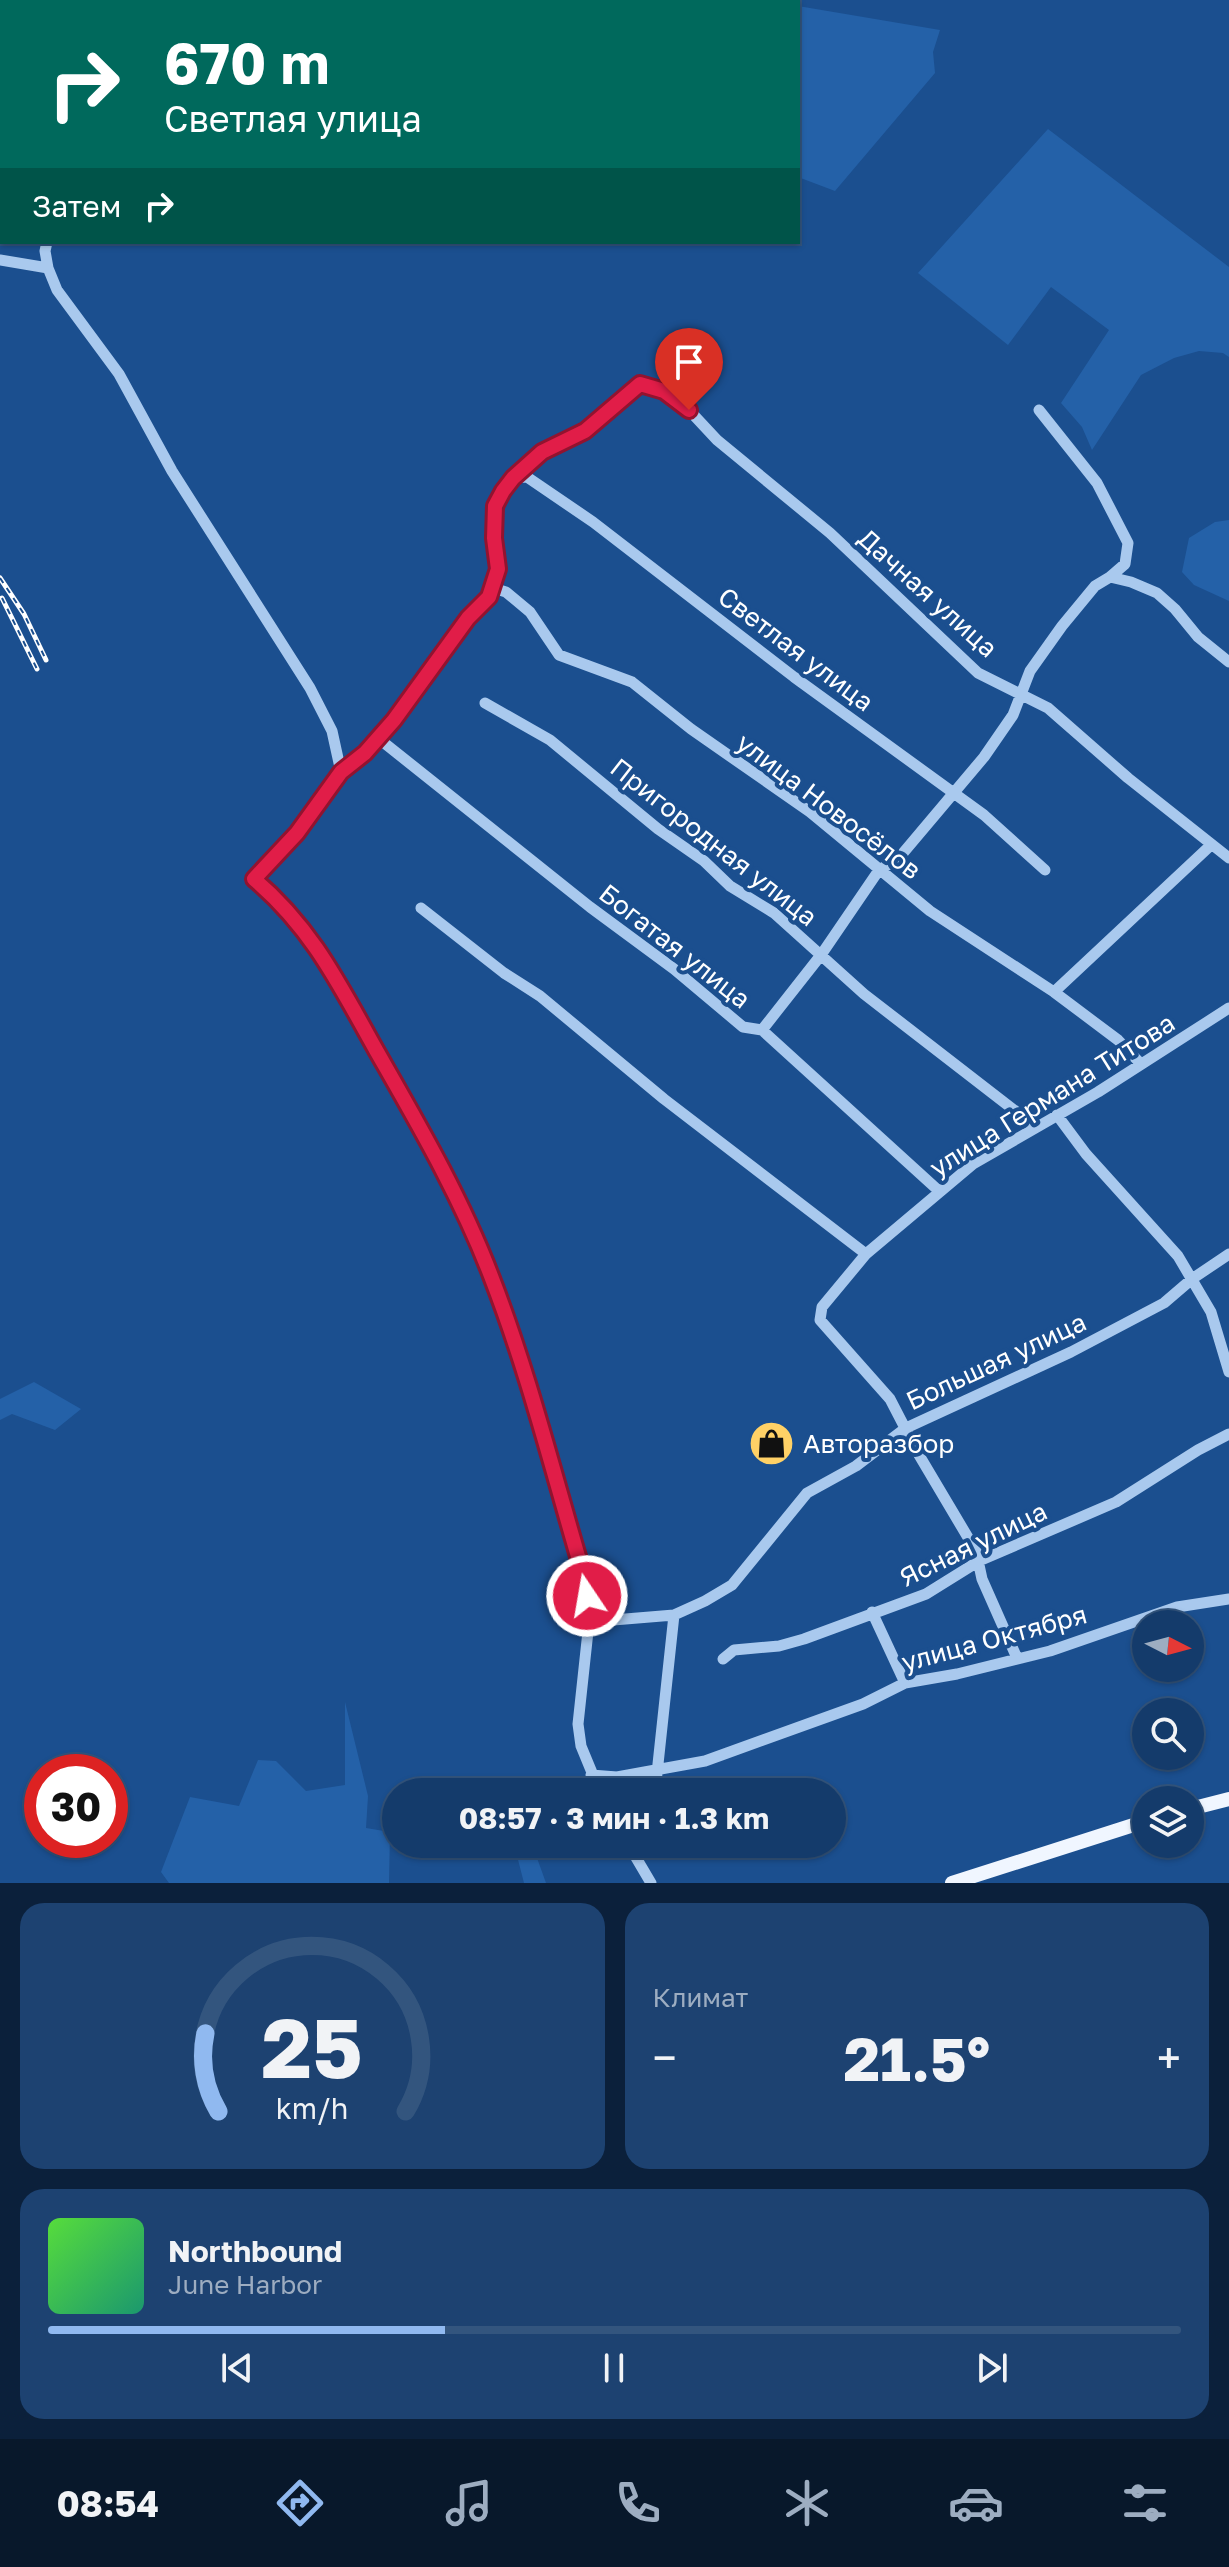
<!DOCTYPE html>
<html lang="ru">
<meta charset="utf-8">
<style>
body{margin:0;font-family:"Golos Text",sans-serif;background:#1d4271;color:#f1f3f6;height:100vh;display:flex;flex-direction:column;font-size:30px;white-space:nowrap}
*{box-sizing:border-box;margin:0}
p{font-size:26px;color:#9dadc1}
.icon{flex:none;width:44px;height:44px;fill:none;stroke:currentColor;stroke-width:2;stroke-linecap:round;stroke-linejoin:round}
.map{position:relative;height:1883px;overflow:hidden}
.panel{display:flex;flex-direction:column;gap:20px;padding:20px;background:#0b203b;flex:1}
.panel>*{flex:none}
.hud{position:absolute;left:0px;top:0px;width:800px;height:244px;box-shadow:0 2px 6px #0004,0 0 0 2px #33557e;background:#00695c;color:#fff;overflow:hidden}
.needle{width:52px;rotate:96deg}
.tools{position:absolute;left:1132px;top:1610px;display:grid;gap:16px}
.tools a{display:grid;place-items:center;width:72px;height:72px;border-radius:50%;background:#143b6b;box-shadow:0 2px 6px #0004,0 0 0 2px #33557e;font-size:40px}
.speed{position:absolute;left:24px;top:1754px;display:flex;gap:16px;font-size:40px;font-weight:700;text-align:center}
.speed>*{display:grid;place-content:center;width:104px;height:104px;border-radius:50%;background:#143b6b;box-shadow:0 2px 6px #0004,0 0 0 2px #33557e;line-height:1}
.speed .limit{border:12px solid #d22;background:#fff;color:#111}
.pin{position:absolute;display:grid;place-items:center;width:68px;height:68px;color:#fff;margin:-82px -34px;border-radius:50% 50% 50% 0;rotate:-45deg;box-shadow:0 0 8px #0007}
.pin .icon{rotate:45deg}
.me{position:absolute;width:88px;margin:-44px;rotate:348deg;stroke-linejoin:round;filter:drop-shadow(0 0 6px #0008)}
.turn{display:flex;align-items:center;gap:28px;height:168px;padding:0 32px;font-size:36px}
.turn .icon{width:104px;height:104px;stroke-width:2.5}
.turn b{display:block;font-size:56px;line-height:68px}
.then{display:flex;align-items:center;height:76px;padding:0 32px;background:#0003;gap:16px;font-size:30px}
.big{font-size:60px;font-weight:700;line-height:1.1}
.panel .widget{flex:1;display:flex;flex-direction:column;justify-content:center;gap:12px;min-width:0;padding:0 28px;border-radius:24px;background:#1d4271}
.panel .dial{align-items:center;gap:0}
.dial svg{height:208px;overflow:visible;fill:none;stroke:#33557e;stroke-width:7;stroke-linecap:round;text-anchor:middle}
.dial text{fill:#f1f3f6;stroke:none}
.song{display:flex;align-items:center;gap:24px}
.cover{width:96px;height:96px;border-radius:12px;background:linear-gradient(135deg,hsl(110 70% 55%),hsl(160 70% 35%))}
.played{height:8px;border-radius:4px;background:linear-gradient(90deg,#90b9f0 35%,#33557e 35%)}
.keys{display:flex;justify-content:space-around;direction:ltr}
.heat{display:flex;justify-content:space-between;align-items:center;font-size:44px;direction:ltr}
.panel .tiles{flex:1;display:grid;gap:20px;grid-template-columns:1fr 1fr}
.widget:last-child{grid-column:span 2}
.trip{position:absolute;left:382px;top:1778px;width:464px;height:80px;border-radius:40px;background:#143b6b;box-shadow:0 2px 6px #0004,0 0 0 2px #33557e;font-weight:700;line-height:80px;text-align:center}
.tab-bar{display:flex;height:128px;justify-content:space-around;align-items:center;background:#08182b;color:#9dadc1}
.tab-bar .icon{width:56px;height:56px}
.tab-bar .active{color:#90b9f0}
.tab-bar b{font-size:36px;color:#f1f3f6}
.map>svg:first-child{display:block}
.green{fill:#2461a8}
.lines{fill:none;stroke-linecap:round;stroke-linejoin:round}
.minor{stroke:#a9c9ee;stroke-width:11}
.major{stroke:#f0f6ff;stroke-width:14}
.rail-casing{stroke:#fff;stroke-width:5}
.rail{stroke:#1b4f8f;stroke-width:2;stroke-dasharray:6;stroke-linecap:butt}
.route-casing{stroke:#92132f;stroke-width:20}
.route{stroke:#e11d48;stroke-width:14}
.labels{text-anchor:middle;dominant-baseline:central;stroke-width:8;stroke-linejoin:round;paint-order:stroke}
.street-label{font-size:26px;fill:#fff;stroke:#1b4f8f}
.poi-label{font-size:26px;fill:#fff;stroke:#1b4f8f;text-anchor:start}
</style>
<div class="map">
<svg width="1229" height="1883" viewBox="0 0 1229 1883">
<rect width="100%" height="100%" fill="#1b4f8f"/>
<path class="green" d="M798 6 940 30 933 52 935 73 835 191 798 177Z
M1048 129 1229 267V357L1223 353 1199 351 1174 358 1141 375 1092 450 1082 427 1061 403 1109 330 1051 287 1008 345 918 273Z
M1229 520V601L1194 585 1182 572 1189 538 1215 522Z
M34 1382 81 1409 55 1430 12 1414 0 1420V1399Z
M345 1702 368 1796 366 1828 390 1832 389 1883H169L161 1872 190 1797 239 1806 258 1760 276 1761 306 1791 345 1785Z
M514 1844H532L546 1883H524Z"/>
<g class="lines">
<path class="minor" d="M47 242 45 251 48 268
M0 260 48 268 57 290 119 374 172 471 310 688 332 731 341 772
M1039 410 1097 483 1128 543 1125 564 1110 577 1131 582 1157 593 1175 609 1198 637 1229 662
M513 478 527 477 593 522 794 677 984 815 1045 870
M493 588 506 592 530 612 559 655 632 682 691 729 810 812 930 911 1054 992 1118 1040 1141 1064
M485 703 550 740 658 829 704 861 730 886 774 913 864 994 1036 1127
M378 738 590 907 674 969 743 1027 762 1030 939 1191
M421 908 504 973 540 996 664 1099 866 1254
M1054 992 1211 845
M762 1030 821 955 879 870 898 859 984 757 1013 715 1030 671 1062 626 1095 586 1110 577
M1057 1115 1086 1154 1178 1256 1211 1312 1229 1372
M872 1612 905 1683
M589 1622 674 1615 705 1601 732 1585 807 1493 856 1466 906 1428 1071 1352 1164 1303 1192 1279 1229 1254
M1017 1658 982 1579 976 1551 919 1455 890 1399 820 1320 822 1307 866 1254 973 1164 1098 1092 1229 1008
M723 1659 734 1650 779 1646 804 1639 926 1594 979 1561 1116 1502 1198 1450 1229 1434
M591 1775 617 1777 705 1761 863 1704 905 1683 957 1674 1050 1651 1177 1607 1229 1599
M600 1792 581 1746 578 1724 589 1622 582 1570 492 1277C461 1201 421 1129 381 1058 342 990 315 931 254 879L297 833 341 772 365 753 394 720 468 618 489 597 498 569 494 538 495 506 503 491 513 478 542 452 585 431 640 384 664 391 689 410 717 440 830 533 978 673 1048 708 1128 778 1229 858
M655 1792 674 1615
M628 1844 651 1883"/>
<path class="major" d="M1190 1809 1229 1799
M952 1883 1146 1821"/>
<defs>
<path id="rail" d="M0 578 24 614 46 660
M2 598 37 669"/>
</defs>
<use href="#rail" class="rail-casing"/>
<use href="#rail" class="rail"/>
</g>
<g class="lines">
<defs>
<path id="route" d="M587 1596 582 1570C553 1472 528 1371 491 1276 461 1197 417 1122 376 1050 339 984 312 928 254 879L297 833 341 772 365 753 394 720 468 618 489 597 498 569 494 538 495 506 503 491 513 478 542 452 585 431 640 384 664 391 689 410"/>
</defs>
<use href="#route" class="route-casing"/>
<use href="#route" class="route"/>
</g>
<defs>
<symbol id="shop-disc" viewBox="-11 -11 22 22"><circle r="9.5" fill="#ffd166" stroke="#1b4f8f"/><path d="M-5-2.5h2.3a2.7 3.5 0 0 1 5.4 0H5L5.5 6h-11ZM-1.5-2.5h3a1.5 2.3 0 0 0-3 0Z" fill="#111"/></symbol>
</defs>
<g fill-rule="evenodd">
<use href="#shop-disc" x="746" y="1418" width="51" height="51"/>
</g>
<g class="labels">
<g class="street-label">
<text transform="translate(928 593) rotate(42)">Дачная улица</text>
<text transform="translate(796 649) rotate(37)">Светлая улица</text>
<text transform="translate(829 806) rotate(37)">улица Новосёлов</text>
<text transform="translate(714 842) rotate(38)">Пригородная улица</text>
<text transform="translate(675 946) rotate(38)">Богатая улица</text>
<text transform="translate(1052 1095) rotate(-32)">улица Германа Титова</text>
<text transform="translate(996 1361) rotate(-25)">Большая улица</text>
<text transform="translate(973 1544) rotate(-26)">Ясная улица</text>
<text transform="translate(994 1638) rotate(-15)">улица Октября</text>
</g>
<g class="poi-label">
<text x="803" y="1443">Авторазбор</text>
</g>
</g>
</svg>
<div class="tools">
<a><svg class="needle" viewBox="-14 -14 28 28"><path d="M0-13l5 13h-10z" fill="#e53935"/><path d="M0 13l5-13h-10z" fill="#9dadc1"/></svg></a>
<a><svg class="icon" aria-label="search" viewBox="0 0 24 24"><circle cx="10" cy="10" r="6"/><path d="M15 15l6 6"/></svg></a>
<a><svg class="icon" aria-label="layers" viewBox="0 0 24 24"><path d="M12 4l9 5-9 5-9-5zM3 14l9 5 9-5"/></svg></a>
</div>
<div class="speed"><div class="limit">30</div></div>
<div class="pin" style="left:689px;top:410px;background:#d93025"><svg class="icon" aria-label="arrive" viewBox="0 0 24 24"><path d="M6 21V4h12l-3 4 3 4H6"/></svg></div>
<svg class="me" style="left:587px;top:1596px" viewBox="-20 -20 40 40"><circle r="17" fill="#e11d48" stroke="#fff" stroke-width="3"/><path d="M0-11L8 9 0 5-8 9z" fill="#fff"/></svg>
<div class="trip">08:57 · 3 мин · 1.3 km</div>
<div class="hud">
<div class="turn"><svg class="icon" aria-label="right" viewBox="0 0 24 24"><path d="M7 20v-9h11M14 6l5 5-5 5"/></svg><div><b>670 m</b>Светлая улица</div></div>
<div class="then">Затем<svg class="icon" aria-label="right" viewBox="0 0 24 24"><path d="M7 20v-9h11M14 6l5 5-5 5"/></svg></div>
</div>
</div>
<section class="panel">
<div class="tiles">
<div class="widget dial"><svg viewBox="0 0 100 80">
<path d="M14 69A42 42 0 1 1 86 69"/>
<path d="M14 69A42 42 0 0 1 9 39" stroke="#90b9f0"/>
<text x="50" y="56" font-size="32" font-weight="700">25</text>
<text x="50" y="72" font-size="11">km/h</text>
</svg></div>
<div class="widget"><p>Климат</p>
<div class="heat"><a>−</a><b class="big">21.5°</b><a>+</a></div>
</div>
<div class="widget">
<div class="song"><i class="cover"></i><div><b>Northbound</b><p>June Harbor</p></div></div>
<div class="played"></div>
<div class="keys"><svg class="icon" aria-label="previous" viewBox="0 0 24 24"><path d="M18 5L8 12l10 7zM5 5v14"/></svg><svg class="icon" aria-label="pause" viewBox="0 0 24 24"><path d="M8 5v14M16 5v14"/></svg><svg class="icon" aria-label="next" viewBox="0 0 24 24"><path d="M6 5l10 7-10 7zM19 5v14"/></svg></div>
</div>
</div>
</section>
<nav class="tab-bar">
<b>08:54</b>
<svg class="icon active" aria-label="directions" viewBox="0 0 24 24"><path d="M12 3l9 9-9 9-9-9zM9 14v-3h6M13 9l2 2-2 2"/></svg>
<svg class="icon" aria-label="music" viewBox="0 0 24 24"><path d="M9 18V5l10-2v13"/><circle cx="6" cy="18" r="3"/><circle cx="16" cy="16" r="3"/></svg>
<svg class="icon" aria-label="phone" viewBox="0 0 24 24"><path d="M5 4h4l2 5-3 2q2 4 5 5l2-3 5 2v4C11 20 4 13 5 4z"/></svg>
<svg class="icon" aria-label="climate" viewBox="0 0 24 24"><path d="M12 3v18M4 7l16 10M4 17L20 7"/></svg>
<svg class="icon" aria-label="car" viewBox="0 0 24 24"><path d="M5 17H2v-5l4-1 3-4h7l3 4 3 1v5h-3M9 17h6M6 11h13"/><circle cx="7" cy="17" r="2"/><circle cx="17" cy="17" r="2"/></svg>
<svg class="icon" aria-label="filters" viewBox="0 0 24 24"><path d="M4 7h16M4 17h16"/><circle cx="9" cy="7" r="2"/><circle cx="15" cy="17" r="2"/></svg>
</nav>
